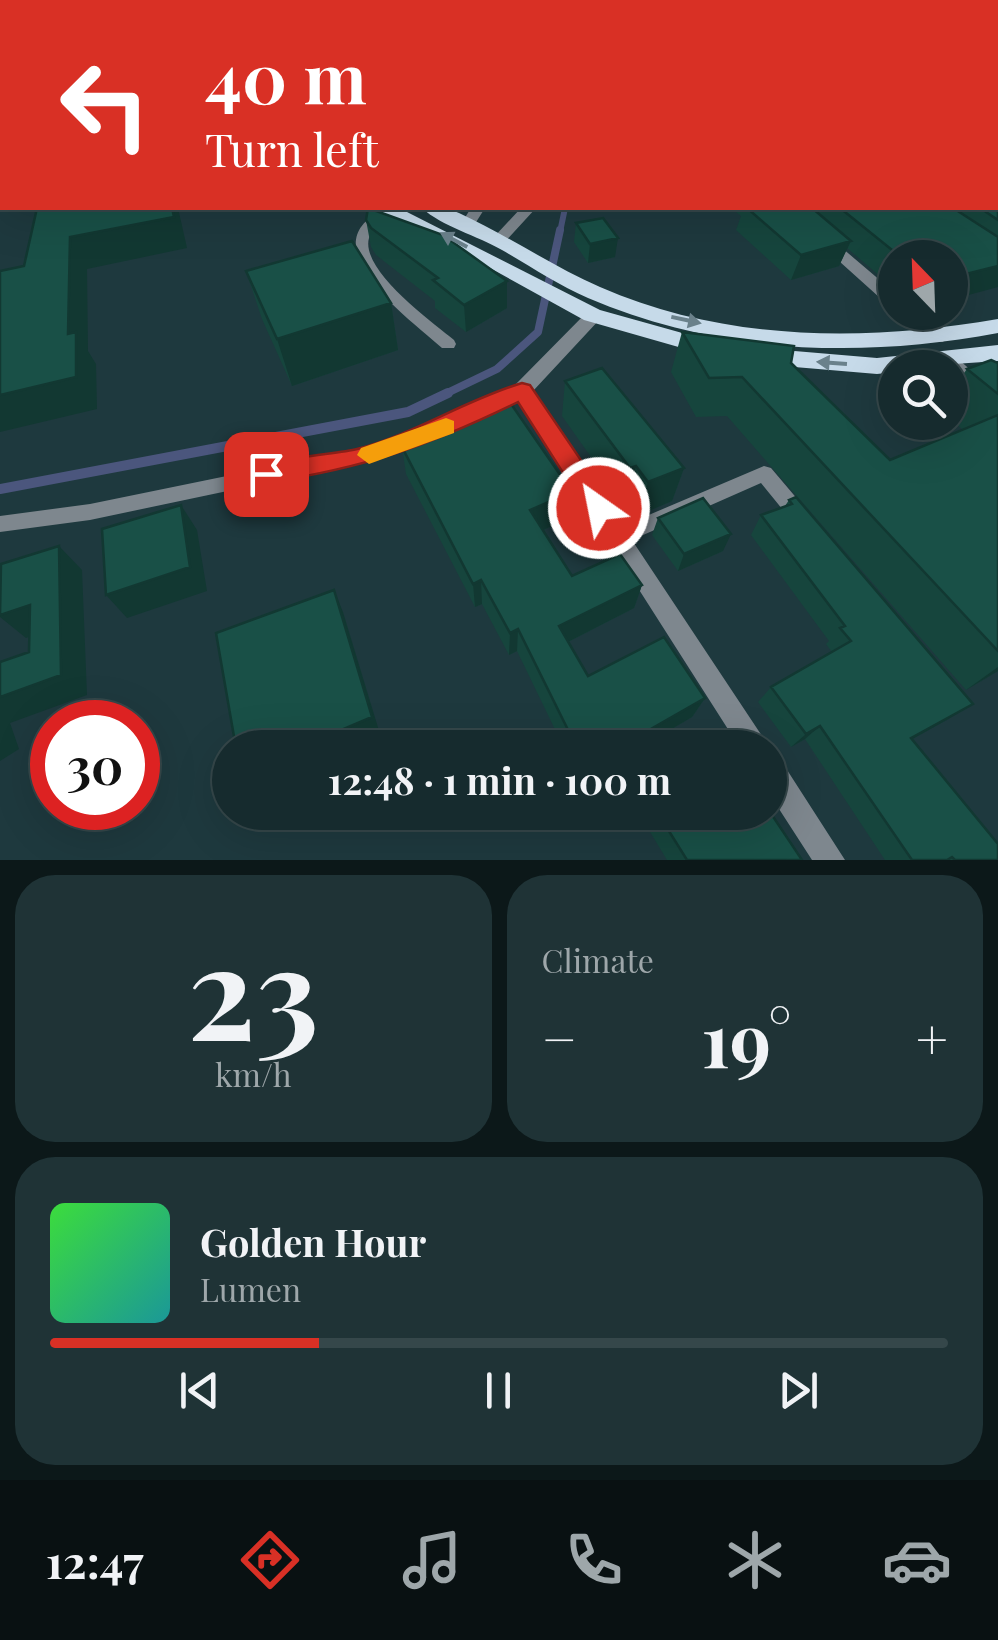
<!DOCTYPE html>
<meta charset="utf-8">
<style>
body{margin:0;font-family:"Playfair Display",serif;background:#1f3336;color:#f1f3f6;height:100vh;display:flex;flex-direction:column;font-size:38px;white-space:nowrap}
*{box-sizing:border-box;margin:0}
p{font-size:32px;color:#9ea7aa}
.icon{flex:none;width:55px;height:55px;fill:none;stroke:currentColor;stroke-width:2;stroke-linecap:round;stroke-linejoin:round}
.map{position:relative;height:860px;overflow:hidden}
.drawer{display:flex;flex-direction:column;gap:15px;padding:15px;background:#0c1819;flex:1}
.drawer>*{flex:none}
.banner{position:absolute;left:0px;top:0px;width:1000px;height:210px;box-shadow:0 10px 40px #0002,0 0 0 2px #35474a;background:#d93025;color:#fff;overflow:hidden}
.needle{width:65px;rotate:337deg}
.tools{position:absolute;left:878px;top:240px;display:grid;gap:20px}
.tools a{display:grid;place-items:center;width:90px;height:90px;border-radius:50%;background:#162b2e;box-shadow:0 10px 40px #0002,0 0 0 2px #35474a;font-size:50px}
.speed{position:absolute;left:30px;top:700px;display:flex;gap:20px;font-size:50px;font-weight:700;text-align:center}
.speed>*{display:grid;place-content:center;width:130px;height:130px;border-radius:50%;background:#162b2e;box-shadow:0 10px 40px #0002,0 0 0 2px #35474a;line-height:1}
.speed .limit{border:15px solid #d22;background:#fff;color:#111}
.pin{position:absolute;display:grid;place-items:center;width:85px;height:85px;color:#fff;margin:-42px;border-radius:20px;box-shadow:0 5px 15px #0006}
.me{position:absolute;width:110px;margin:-55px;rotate:327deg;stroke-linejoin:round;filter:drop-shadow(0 0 8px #0008)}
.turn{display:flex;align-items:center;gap:35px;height:210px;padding:0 40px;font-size:45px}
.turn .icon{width:130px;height:130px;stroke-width:2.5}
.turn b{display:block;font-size:70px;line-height:85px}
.big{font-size:75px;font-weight:700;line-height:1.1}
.drawer .card{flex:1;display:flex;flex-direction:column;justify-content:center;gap:15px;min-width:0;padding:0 35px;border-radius:40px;background:#1f3336}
.drawer .dial{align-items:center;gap:0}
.dial b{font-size:130px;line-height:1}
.song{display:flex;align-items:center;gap:30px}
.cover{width:120px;height:120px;border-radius:15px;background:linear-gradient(135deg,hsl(120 70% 55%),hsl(180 70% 35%))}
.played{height:10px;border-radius:5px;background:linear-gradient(90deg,#d93025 30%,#35474a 30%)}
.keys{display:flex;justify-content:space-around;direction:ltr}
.heat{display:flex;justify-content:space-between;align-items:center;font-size:55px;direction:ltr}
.drawer .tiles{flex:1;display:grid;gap:15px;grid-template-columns:1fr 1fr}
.card:last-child{grid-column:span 2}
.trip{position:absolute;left:212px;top:730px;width:575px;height:100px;border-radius:50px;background:#162b2e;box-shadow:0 10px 40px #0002,0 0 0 2px #35474a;font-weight:700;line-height:100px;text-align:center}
.dock{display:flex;height:160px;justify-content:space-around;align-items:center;background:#091112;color:#9ea7aa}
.dock .icon{width:70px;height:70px}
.dock .active{color:#d93025}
.dock b{font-size:45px;color:#f1f3f6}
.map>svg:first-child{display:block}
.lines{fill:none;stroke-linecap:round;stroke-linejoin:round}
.stream-far3{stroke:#4b567d;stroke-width:5}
.stream-far2{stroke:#4b567d;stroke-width:6}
.stream-far1{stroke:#4b567d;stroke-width:8}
.stream{stroke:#4b567d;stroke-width:10}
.lane{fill:#7e878e;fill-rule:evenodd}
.street{fill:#7e878e;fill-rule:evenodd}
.secondary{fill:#a7b6c1;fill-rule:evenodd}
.primary{fill:#c6dae9;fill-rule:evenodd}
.wall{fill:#16453d}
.shaded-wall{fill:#123832}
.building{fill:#195047;stroke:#123832;stroke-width:2.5}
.oneway{fill:#6a818b}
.route{fill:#d93025;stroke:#8d1f18;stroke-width:2.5}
.slow{fill:#f59e0b}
</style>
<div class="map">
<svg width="998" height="860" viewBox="0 0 998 860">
<rect width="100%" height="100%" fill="#1e393e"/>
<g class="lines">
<path class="stream-far3" d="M971 0 977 2"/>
<path class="stream-far2" d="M560 232 565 208"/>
<path class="stream-far1" d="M443 395 497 369 538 332 560 230"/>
<path class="stream" d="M0 489 408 412 448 393"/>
<path class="lane" d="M483 0H492L493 2H485Z
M383 210 389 214C383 221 372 228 369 238 360 270 432 322 454 340L456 344 454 348H442C411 320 307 246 383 210Z
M374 446 380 448 383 453 380 458 374 460 90 520 0 532V516L90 504Z
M764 466 771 468 810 514 813 520 810 526 803 528 796 526 761 483 625 543 618 546 611 543 608 537 611 531Z"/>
<path class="street" d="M2 148V167L0 168V149Z
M471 208H485L473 227H463L461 224Z
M521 208H536L503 244H493V238Z
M780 208H795L895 293V307L889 306Z
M594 309 600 311 603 315 600 319 533 391 770 748H740L518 400 434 441 374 461 367 459 364 453 367 447 420 430 515 385 588 311Z
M900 312H919L943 334 946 338 943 342H931Z
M949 355 955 356 998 395V413L991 411 950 373V368L943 366 940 361 943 356Z
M770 755 780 759 845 860H812L770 795Z"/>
<path class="secondary" d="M13 0H23V2H14Z
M455 0H466L468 2H457Z"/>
<path class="primary" d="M0 139H2V149H0Z
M365 208H391L407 212 600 310 718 343 721 348 710 356 584 320 445 243Z
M422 208H446L459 213C507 235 552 266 600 287 726 342 865 342 998 319V333C859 359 719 354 588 298 558 285 530 266 502 250 478 236 441 226 422 208Z
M998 345V361L895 368V372L877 374 760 364 749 356 760 348 877 358Z"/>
</g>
<path class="wall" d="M493 0H737L742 2H496Z
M0 72H2V117H0Z
M998 199V287L950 258H895V289L847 248 839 266 791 280 736 230 741 216 731 208H998Z
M366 220 507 281V308L466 332 435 308V301L376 255 371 247Z
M576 223 615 257 588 263 574 242Z
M246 271 391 303 398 350 292 386 262 319Z
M682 332 791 363 890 460 963 430 950 418V392L967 369 998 363V671L966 690 727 416 696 417 671 372Z
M565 381 684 468 672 501 639 515 627 499 622 501 562 416Z
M402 447 572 492 568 519 543 530 572 576 642 585 634 608 568 642 588 676 705 698 692 717 649 742 653 748H564L517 651 509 655 482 604 475 607 406 474Z
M789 500 950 718 912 739 998 860H885L805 739 791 747 758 702 771 687 832 652 826 644 829 641 751 535 761 515 785 506Z
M658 518 723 551 678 571 652 535Z
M638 812H770L802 860H667Z"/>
<path class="shaded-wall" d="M172 208H178L187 248 87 269 88 351 96 364 97 409 0 432V395L68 334 70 237Z
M618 238 615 257 588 263 590 244Z
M851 241 839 266 791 280 801 255Z
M998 266V287L950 300V278Z
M507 281V308L466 332 464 305Z
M391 303 398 350 292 386 277 339Z
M636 466 627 499 622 501 630 468Z
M684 468 672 501 639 515 648 482Z
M572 492 568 519 529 536 530 510Z
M181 505 197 530 207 591 127 618 106 595Z
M731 534 723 551 678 571 684 554Z
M59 546 82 570 87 695 10 723 19 749 0 761V697L61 675Z
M481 580 482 604 475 607 473 584Z
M642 585 634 608 556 648 559 626Z
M334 590 343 612 380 734 349 748H299Z
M30 605 56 627 26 638 0 617V615Z
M518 629 517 651 509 655 510 633Z
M998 667V671L966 690Z
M705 698 692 717 639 748 644 733Z
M973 704 950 718 891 751 911 738Z
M820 726 805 739 791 747 806 734Z"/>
<path class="building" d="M21 0H227L228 2H21Z
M307 0H451L454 2H302L301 1Z
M516 0H737L742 2H519Z
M0 72H2V95H0Z
M998 199V220L980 208H998Z
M37 208H172L174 217 70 237 68 334 76 332V377L0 395V271L24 266Z
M368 208 443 235 507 281 464 305 433 280 438 278 371 228 366 220Z
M747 208H812L851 241 801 255Z
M840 208H953L998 237V266L950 278V258H902Z
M603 218 618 238 590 244 576 223Z
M352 241 391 303 277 339 246 271Z
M682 332 794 346 791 363 890 460 998 415V651L742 377 709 378Z
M991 360 998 363V394L967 369Z
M602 368 684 468 648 482 636 466 630 468 565 381Z
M509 401 572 492 530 510 572 576 620 554 642 585 559 626 588 676 664 637 705 698 644 733 653 748H577L518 629 510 633 481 580 473 584 402 447Z
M796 497 973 704 911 738 998 844V860H955L952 857 947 860H912L820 726 806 734 771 687 851 641 840 628 845 626 761 515 792 504 789 500Z
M703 498 731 534 684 554 658 518Z
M181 505 190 567 106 595 102 529Z
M59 546 61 675 0 697V662L29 652 30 605 0 615 1 564Z
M334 590 372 717 299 748H236L216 633Z
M657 812H770L802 860H687Z"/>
<defs><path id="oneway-solid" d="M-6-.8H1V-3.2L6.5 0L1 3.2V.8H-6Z" transform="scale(2.5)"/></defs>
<g class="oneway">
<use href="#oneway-solid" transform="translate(454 240) rotate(-152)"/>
<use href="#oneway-solid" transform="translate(686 320) rotate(12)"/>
<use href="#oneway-solid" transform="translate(832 363) rotate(-176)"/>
</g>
<path class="route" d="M522 383 530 385 608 500 611 508 608 515H590L518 402C426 447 367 467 266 483L254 474C263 457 335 455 357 449 415 434 465 400 522 383Z"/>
<path class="slow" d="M446 418 454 421V433L369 464 357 455 361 448Z"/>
</svg>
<div class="tools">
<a><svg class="needle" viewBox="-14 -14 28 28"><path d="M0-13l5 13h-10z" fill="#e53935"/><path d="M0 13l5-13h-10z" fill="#9ea7aa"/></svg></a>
<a><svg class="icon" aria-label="search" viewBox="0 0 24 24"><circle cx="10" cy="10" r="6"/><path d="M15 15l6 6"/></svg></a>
</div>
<div class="speed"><div class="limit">30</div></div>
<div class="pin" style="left:266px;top:474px;background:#d93025"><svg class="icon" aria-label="arrive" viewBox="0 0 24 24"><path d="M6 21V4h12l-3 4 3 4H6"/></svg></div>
<svg class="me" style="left:599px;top:508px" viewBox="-20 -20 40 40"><circle r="17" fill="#d93025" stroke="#fff" stroke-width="3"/><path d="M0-11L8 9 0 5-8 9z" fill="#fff"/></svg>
<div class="trip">12:48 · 1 min · 100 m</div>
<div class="banner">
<div class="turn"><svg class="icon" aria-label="left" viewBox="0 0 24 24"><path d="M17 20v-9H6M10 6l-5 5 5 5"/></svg><div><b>40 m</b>Turn left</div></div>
</div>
</div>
<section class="drawer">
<div class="tiles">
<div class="card dial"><b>23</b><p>km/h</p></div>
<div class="card"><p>Climate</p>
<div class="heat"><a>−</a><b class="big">19°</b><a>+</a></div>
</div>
<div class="card">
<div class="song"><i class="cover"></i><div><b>Golden Hour</b><p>Lumen</p></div></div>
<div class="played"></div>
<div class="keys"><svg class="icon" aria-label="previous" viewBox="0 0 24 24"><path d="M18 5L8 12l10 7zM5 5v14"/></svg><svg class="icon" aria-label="pause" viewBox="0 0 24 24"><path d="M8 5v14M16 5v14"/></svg><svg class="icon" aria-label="next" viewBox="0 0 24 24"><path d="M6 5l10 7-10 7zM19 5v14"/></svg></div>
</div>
</div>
</section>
<nav class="dock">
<b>12:47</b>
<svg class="icon active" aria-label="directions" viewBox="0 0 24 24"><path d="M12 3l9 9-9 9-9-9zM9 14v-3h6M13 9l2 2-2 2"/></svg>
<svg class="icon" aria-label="music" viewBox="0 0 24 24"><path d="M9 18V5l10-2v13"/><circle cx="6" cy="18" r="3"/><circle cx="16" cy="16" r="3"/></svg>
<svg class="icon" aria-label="phone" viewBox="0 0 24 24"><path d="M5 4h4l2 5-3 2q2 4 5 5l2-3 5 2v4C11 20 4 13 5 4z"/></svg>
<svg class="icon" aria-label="climate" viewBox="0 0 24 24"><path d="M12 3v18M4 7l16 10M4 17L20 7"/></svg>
<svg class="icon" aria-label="car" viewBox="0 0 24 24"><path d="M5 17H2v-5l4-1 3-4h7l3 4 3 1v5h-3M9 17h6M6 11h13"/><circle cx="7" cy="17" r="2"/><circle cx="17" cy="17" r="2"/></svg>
</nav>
